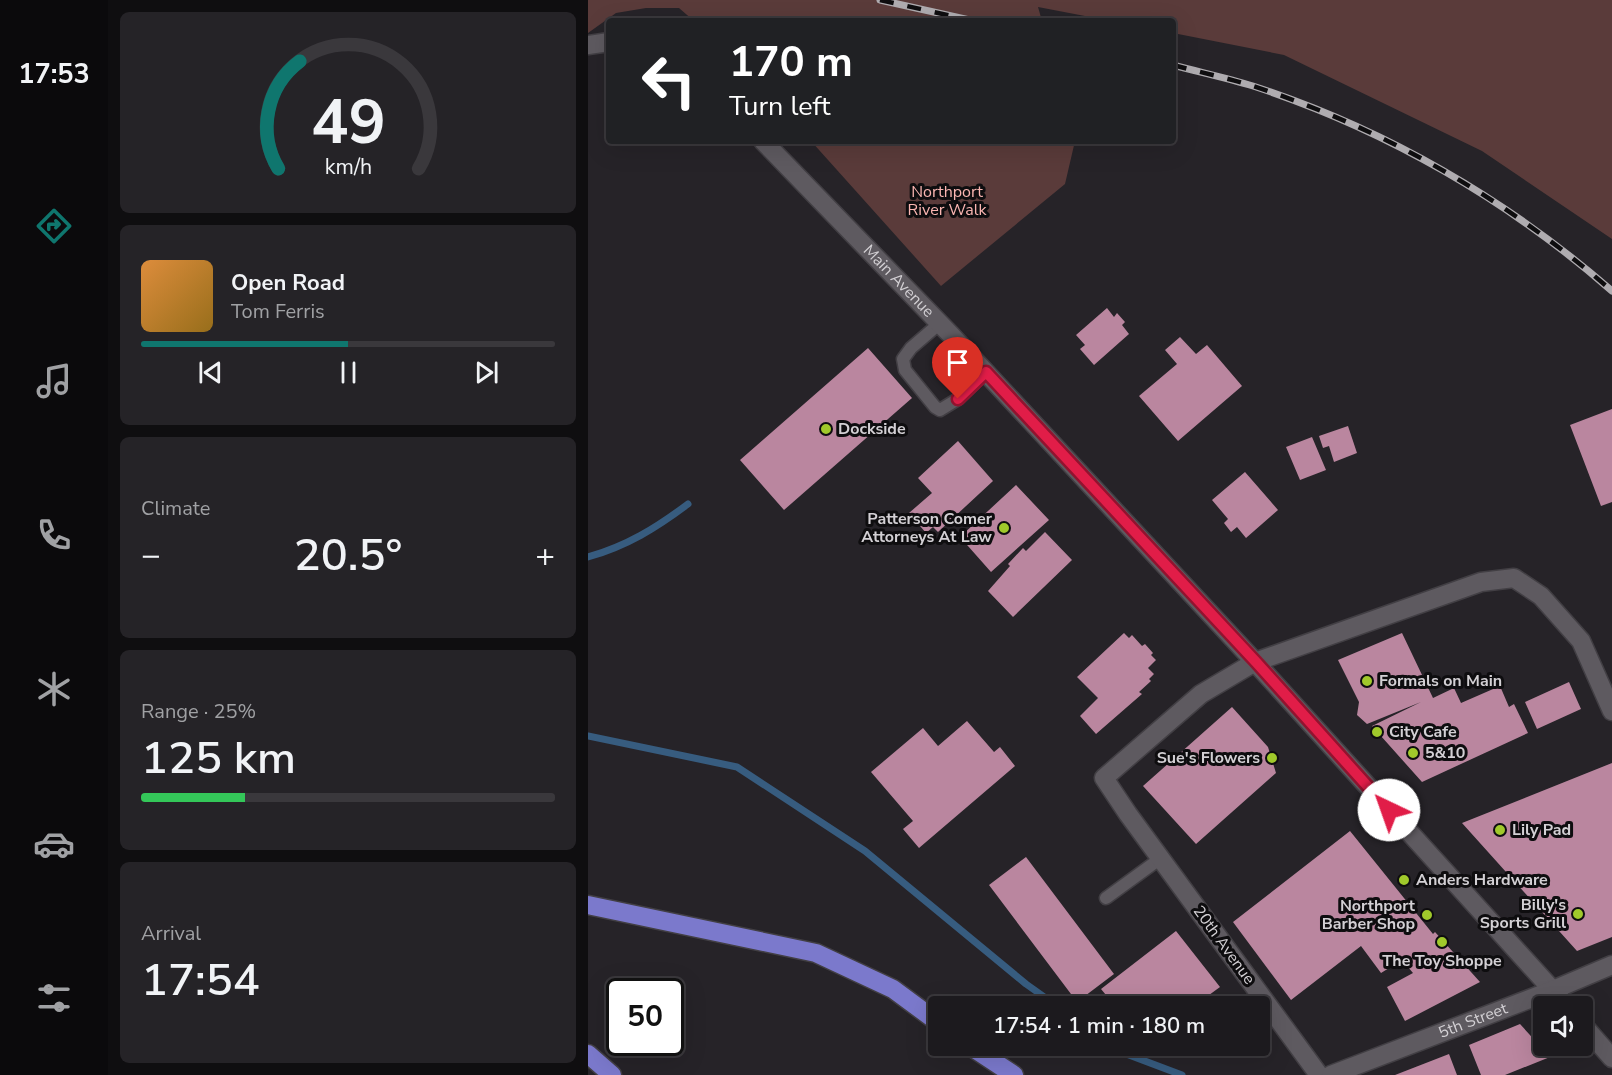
<!DOCTYPE html>
<meta charset="utf-8">
<style>
body{margin:0;font-family:"Nunito Sans",sans-serif;background:#252327;color:#f1f3f6;height:100vh;display:flex;flex-direction:column;font-size:22px;white-space:nowrap}
*{box-sizing:border-box;margin:0}
p{font-size:20px;color:#a0a1a4}
.icon{flex:none;width:33px;height:33px;fill:none;stroke:currentColor;stroke-width:2;stroke-linecap:round;stroke-linejoin:round}
.map{position:relative;flex:1;overflow:hidden}
.sheet{display:flex;flex-direction:column;gap:12px;padding:12px;background:#0f0e10;width:480px}
.sheet>*{flex:none}
.guide{position:absolute;left:18px;top:18px;width:570px;height:126px;border-radius:6px;box-shadow:0 6px 24px #0002,0 0 0 2px #3a383c;background:#202124;color:#fff;overflow:hidden}
.tools{position:absolute;left:945px;top:996px;display:grid;gap:12px}
.tools a{display:grid;place-items:center;width:60px;height:60px;border-radius:6px;background:#1c1a1e;box-shadow:0 6px 24px #0002,0 0 0 2px #3a383c;font-size:30px}
.speed{position:absolute;left:18px;top:978px;display:flex;gap:12px;font-size:30px;font-weight:700;text-align:center}
.speed>*{display:grid;place-content:center;width:78px;height:78px;border-radius:50%;background:#1c1a1e;box-shadow:0 6px 24px #0002,0 0 0 2px #3a383c;line-height:1}
.speed .limit{border:3px solid #111;border-radius:9px;background:#fff;color:#111}
.pin{position:absolute;display:grid;place-items:center;width:51px;height:51px;color:#fff;margin:-62px -26px;border-radius:50% 50% 50% 0;rotate:-45deg;box-shadow:0 0 6px #0007}
.pin .icon{rotate:45deg}
.me{position:absolute;width:66px;margin:-33px;rotate:318deg;stroke-linejoin:round;filter:drop-shadow(0 0 4px #0008)}
.turn{display:flex;align-items:center;gap:21px;height:126px;padding:0 24px;font-size:27px}
.turn .icon{width:78px;height:78px;stroke-width:2.5}
.turn b{display:block;font-size:42px;line-height:51px}
.big{font-size:45px;font-weight:600;line-height:1.1}
.sheet .tile{flex:1;display:flex;flex-direction:column;justify-content:center;gap:9px;min-width:0;padding:0 21px;border-radius:9px;background:#252327}
.sheet .dial{align-items:center;gap:0}
.dial svg{height:156px;overflow:visible;fill:none;stroke:#3a383c;stroke-width:7;stroke-linecap:round;text-anchor:middle}
.dial text{fill:#f1f3f6;stroke:none}
.song{display:flex;align-items:center;gap:18px}
.cover{width:72px;height:72px;border-radius:9px;background:linear-gradient(135deg,hsl(30 70% 55%),hsl(40 70% 35%))}
.played{height:6px;border-radius:3px;background:linear-gradient(90deg,#0f766e 50%,#3a383c 50%)}
.keys{display:flex;justify-content:space-around;direction:ltr}
.heat{display:flex;justify-content:space-between;align-items:center;font-size:33px;direction:ltr}
.charge{height:9px;border-radius:4px;background:linear-gradient(90deg,#34c759 25%,#3a383c 0)}
.trip{position:absolute;left:340px;top:996px;width:342px;height:60px;border-radius:6px;background:#1c1a1e;box-shadow:0 6px 24px #0002,0 0 0 2px #3a383c;font-weight:600;line-height:60px;text-align:center}
main{display:flex;flex:1;min-height:0}
.tab-bar{display:flex;flex-direction:column;width:108px;justify-content:space-around;align-items:center;background:#0b0a0c;color:#a0a1a4}
.tab-bar .icon{width:42px;height:42px}
.tab-bar .current{color:#0f766e}
.tab-bar b{font-size:27px;color:#f1f3f6}
.map>svg:first-child{display:block}
.green{fill:#5a3b3a}
.lines{fill:none;stroke-linecap:round;stroke-linejoin:round}
.stream{stroke:#375c7f;stroke-width:7}
.building{fill:#ba869f}
.service-casing{stroke:#423f44;stroke-width:15}
.minor-casing{stroke:#423f44;stroke-width:21}
.secondary-casing{stroke:#423f44;stroke-width:21}
.trunk-casing{stroke:#423f44;stroke-width:21}
.service{stroke:#5e5a60;stroke-width:12}
.minor{stroke:#5e5a60;stroke-width:18}
.secondary{stroke:#5e5a60;stroke-width:18}
.trunk{stroke:#7b79cc;stroke-width:18}
.rail-casing{stroke:#afacb0;stroke-width:7}
.rail{stroke:#0e0d0f;stroke-width:4.5;stroke-dasharray:14;stroke-linecap:butt}
.route-casing{stroke:#92132f;stroke-width:15}
.route{stroke:#e11d48;stroke-width:10}
.poi-dot{fill:#a0c92b;stroke:#0e0d0f;stroke-width:2}
.labels{text-anchor:middle;dominant-baseline:central;stroke-width:6;stroke-linejoin:round;paint-order:stroke}
.park-label{font-size:16px;fill:#fbb6b2;stroke:#0e0d0f}
.street-label{font-size:16px;fill:#d3d0d4;stroke:#0e0d0f}
.poi-label{font-size:16px;font-weight:bold;fill:#d3d0d4;stroke:#0e0d0f;text-anchor:start}
</style>
<main>
<nav class="tab-bar">
<b>17:53</b>
<svg class="icon current" aria-label="directions" viewBox="0 0 24 24"><path d="M12 3l9 9-9 9-9-9zM9 14v-3h6M13 9l2 2-2 2"/></svg>
<svg class="icon" aria-label="music" viewBox="0 0 24 24"><path d="M9 18V5l10-2v13"/><circle cx="6" cy="18" r="3"/><circle cx="16" cy="16" r="3"/></svg>
<svg class="icon" aria-label="phone" viewBox="0 0 24 24"><path d="M5 4h4l2 5-3 2q2 4 5 5l2-3 5 2v4C11 20 4 13 5 4z"/></svg>
<svg class="icon" aria-label="climate" viewBox="0 0 24 24"><path d="M12 3v18M4 7l16 10M4 17L20 7"/></svg>
<svg class="icon" aria-label="car" viewBox="0 0 24 24"><path d="M5 17H2v-5l4-1 3-4h7l3 4 3 1v5h-3M9 17h6M6 11h13"/><circle cx="7" cy="17" r="2"/><circle cx="17" cy="17" r="2"/></svg>
<svg class="icon" aria-label="filters" viewBox="0 0 24 24"><path d="M4 7h16M4 17h16"/><circle cx="9" cy="7" r="2"/><circle cx="15" cy="17" r="2"/></svg>
</nav>
<section class="sheet">
<div class="tile dial"><svg viewBox="0 0 100 80">
<path d="M14 69A42 42 0 1 1 86 69"/>
<path d="M14 69A42 42 0 0 1 25 14" stroke="#0f766e"/>
<text x="50" y="56" font-size="32" font-weight="700">49</text>
<text x="50" y="72" font-size="11">km/h</text>
</svg></div>
<div class="tile">
<div class="song"><i class="cover"></i><div><b>Open Road</b><p>Tom Ferris</p></div></div>
<div class="played"></div>
<div class="keys"><svg class="icon" aria-label="previous" viewBox="0 0 24 24"><path d="M18 5L8 12l10 7zM5 5v14"/></svg><svg class="icon" aria-label="pause" viewBox="0 0 24 24"><path d="M8 5v14M16 5v14"/></svg><svg class="icon" aria-label="next" viewBox="0 0 24 24"><path d="M6 5l10 7-10 7zM19 5v14"/></svg></div>
</div>
<div class="tile"><p>Climate</p>
<div class="heat"><a>−</a><b class="big">20.5°</b><a>+</a></div>
</div>
<div class="tile"><p>Range · 25%</p><b class="big">125 km</b><div class="charge"></div></div>
<div class="tile"><p>Arrival</p><b class="big">17:54</b></div>
</section>
<div class="map">
<svg width="1024" height="1075" viewBox="0 0 1024 1075">
<rect width="100%" height="100%" fill="#262328"/>
<path class="green" d="M0 0H1024V239L894 151 696 55 585 33V21H523L450 7 454 21H106L91 8H58L28 13 0 33Z
M223 141H487L477 184 353 286Z"/>
<g class="lines">
<path class="stream" d="M0 557C39 546 68 528 100 504
M0 736 149 767 277 851 438 984 469 1006
M524 1046 533 1052 594 1075"/>
</g>
<path class="building" d="M519 308 526 317 529 313 537 322 534 325 541 334 506 365 492 349 497 345 488 335Z
M592 337 608 354 619 345 654 386 590 441 551 396 589 364 577 350Z
M280 348 324 398 196 510 152 460Z
M1024 409V502L1013 506 982 425Z
M760 426 769 453 746 462 741 446 735 448 731 436Z
M724 437 738 470 712 480 698 447Z
M370 441 405 481 350 532 345 527 338 533 321 513 344 493 330 478Z
M657 472 690 510 658 538 649 527 643 532 636 523 640 519 624 500Z
M428 485 461 520 403 572 372 537Z
M457 532 484 560 425 617 400 591 422 566 420 564 435 548 438 551Z
M536 633 541 638 544 635 554 646 557 644 565 653 563 655 568 660 560 668 566 674 561 679 563 681 551 692 554 694 508 734 492 716 510 698 489 677Z
M814 633 845 698 866 688 873 703 912 686 921 707 926 704 940 733 834 782 784 726 833 702 779 724 769 715 771 702 750 660Z
M981 682 993 709 949 729 937 702Z
M644 707 680 747 688 773 608 844 555 786Z
M379 721 406 752 412 747 427 766 331 848 315 829 325 821 283 772 335 728 350 746Z
M1024 763V937L989 951 874 823Z
M762 831 845 934 847 932 892 982 817 1021 799 987 825 973 814 960 793 973 773 946 703 1000 645 922Z
M438 857 526 974 489 1002 401 885Z
M588 931 632 987 606 1006H527L513 989Z
M932 1024 962 1057 917 1075H893L881 1045Z
M861 1054 869 1075H807Z"/>
<g class="lines">
<defs>
<path id="service" d="M352 323 323 348 315 359 317 370 347 407 352 410 370 399 398 372
M518 898 573 858"/>
<path id="minor" d="M731 1075 540 814 516 778 613 694 667 662 893 582 926 578 953 596 993 641 1024 711"/>
<g id="secondary">
<path d="M0 45 21 42"/>
<path id="s1" d="M175 141 363 335 667 662 979 1006"/>
<path d="M994 1024 1024 1058"/>
<path id="s2" d="M743 1075 965 990 1024 965"/>
</g>
<path id="trunk" d="M0 905 228 953 305 989 351 1023
M382 1046 426 1075
M0 1054 24 1075"/>
</defs>
<use href="#service" class="service-casing"/>
<use href="#minor" class="minor-casing"/>
<use href="#secondary" class="secondary-casing"/>
<use href="#trunk" class="trunk-casing"/>
<use href="#service" class="service"/>
<use href="#minor" class="minor"/>
<use href="#secondary" class="secondary"/>
<use href="#trunk" class="trunk"/>
<defs>
<path id="rail" d="M292 0 386 21
M585 65C611 72 639 78 665 86 797 129 920 200 1024 291"/>
</defs>
<use href="#rail" class="rail-casing"/>
<use href="#rail" class="rail"/>
</g>
<g class="lines">
<defs>
<path id="route" d="M370 399 398 372 668 662 801 810"/>
</defs>
<use href="#route" class="route-casing"/>
<use href="#route" class="route"/>
</g>
<g class="poi-dot">
<circle cx="238" cy="429" r="6"/>
<circle cx="416" cy="528" r="6"/>
<circle cx="779" cy="681" r="6"/>
<circle cx="789" cy="732" r="6"/>
<circle cx="825" cy="753" r="6"/>
<circle cx="684" cy="758" r="6"/>
<circle cx="912" cy="830" r="6"/>
<circle cx="816" cy="880" r="6"/>
<circle cx="990" cy="914" r="6"/>
<circle cx="839" cy="915" r="6"/>
<circle cx="854" cy="942" r="6"/>
</g>
<g class="labels">
<g class="park-label">
<text x="359" y="192">Northport<tspan x="359" dy="18">River Walk</tspan></text>
</g>
<g class="street-label">
<text stroke="none"><textPath href="#s1" startOffset="195">Main Avenue</textPath></text>
<text transform="translate(636 945) rotate(54)">20th Avenue</text>
<text stroke="none"><textPath href="#s2" startOffset="152">5th Street</textPath></text>
</g>
<g class="poi-label">
<text x="250" y="429">Dockside</text>
<text x="404" y="519" text-anchor="end">Patterson Comer<tspan x="404" dy="18">Attorneys At Law</tspan></text>
<text x="791" y="681">Formals on Main</text>
<text x="801" y="732">City Cafe</text>
<text x="837" y="753">5&amp;10</text>
<text x="672" y="758" text-anchor="end">Sue's Flowers</text>
<text x="924" y="830">Lily Pad</text>
<text x="828" y="880">Anders Hardware</text>
<text x="978" y="905" text-anchor="end">Billy's<tspan x="978" dy="18">Sports Grill</tspan></text>
<text x="827" y="906" text-anchor="end">Northport<tspan x="827" dy="18">Barber Shop</tspan></text>
<text x="854" y="961" text-anchor="middle">The Toy Shoppe</text>
</g>
</g>
</svg>
<div class="tools">
<a><svg class="icon" aria-label="sound" viewBox="0 0 24 24"><path d="M4 9h4l5-4v14l-5-4H4zM17 9q2 3 0 6"/></svg></a>
</div>
<div class="speed"><div class="limit">50</div></div>
<div class="pin" style="left:370px;top:399px;background:#d93025"><svg class="icon" aria-label="arrive" viewBox="0 0 24 24"><path d="M6 21V4h12l-3 4 3 4H6"/></svg></div>
<svg class="me" style="left:801px;top:810px" viewBox="-20 -20 40 40"><circle r="19" fill="#fff"/><path d="M0-13L10 11 0 6-10 11z" fill="#e11d48"/></svg>
<div class="trip">17:54 · 1 min · 180 m</div>
<div class="guide">
<div class="turn"><svg class="icon" aria-label="left" viewBox="0 0 24 24"><path d="M17 20v-9H6M10 6l-5 5 5 5"/></svg><div><b>170 m</b>Turn left</div></div>
</div>
</div>
</main>
